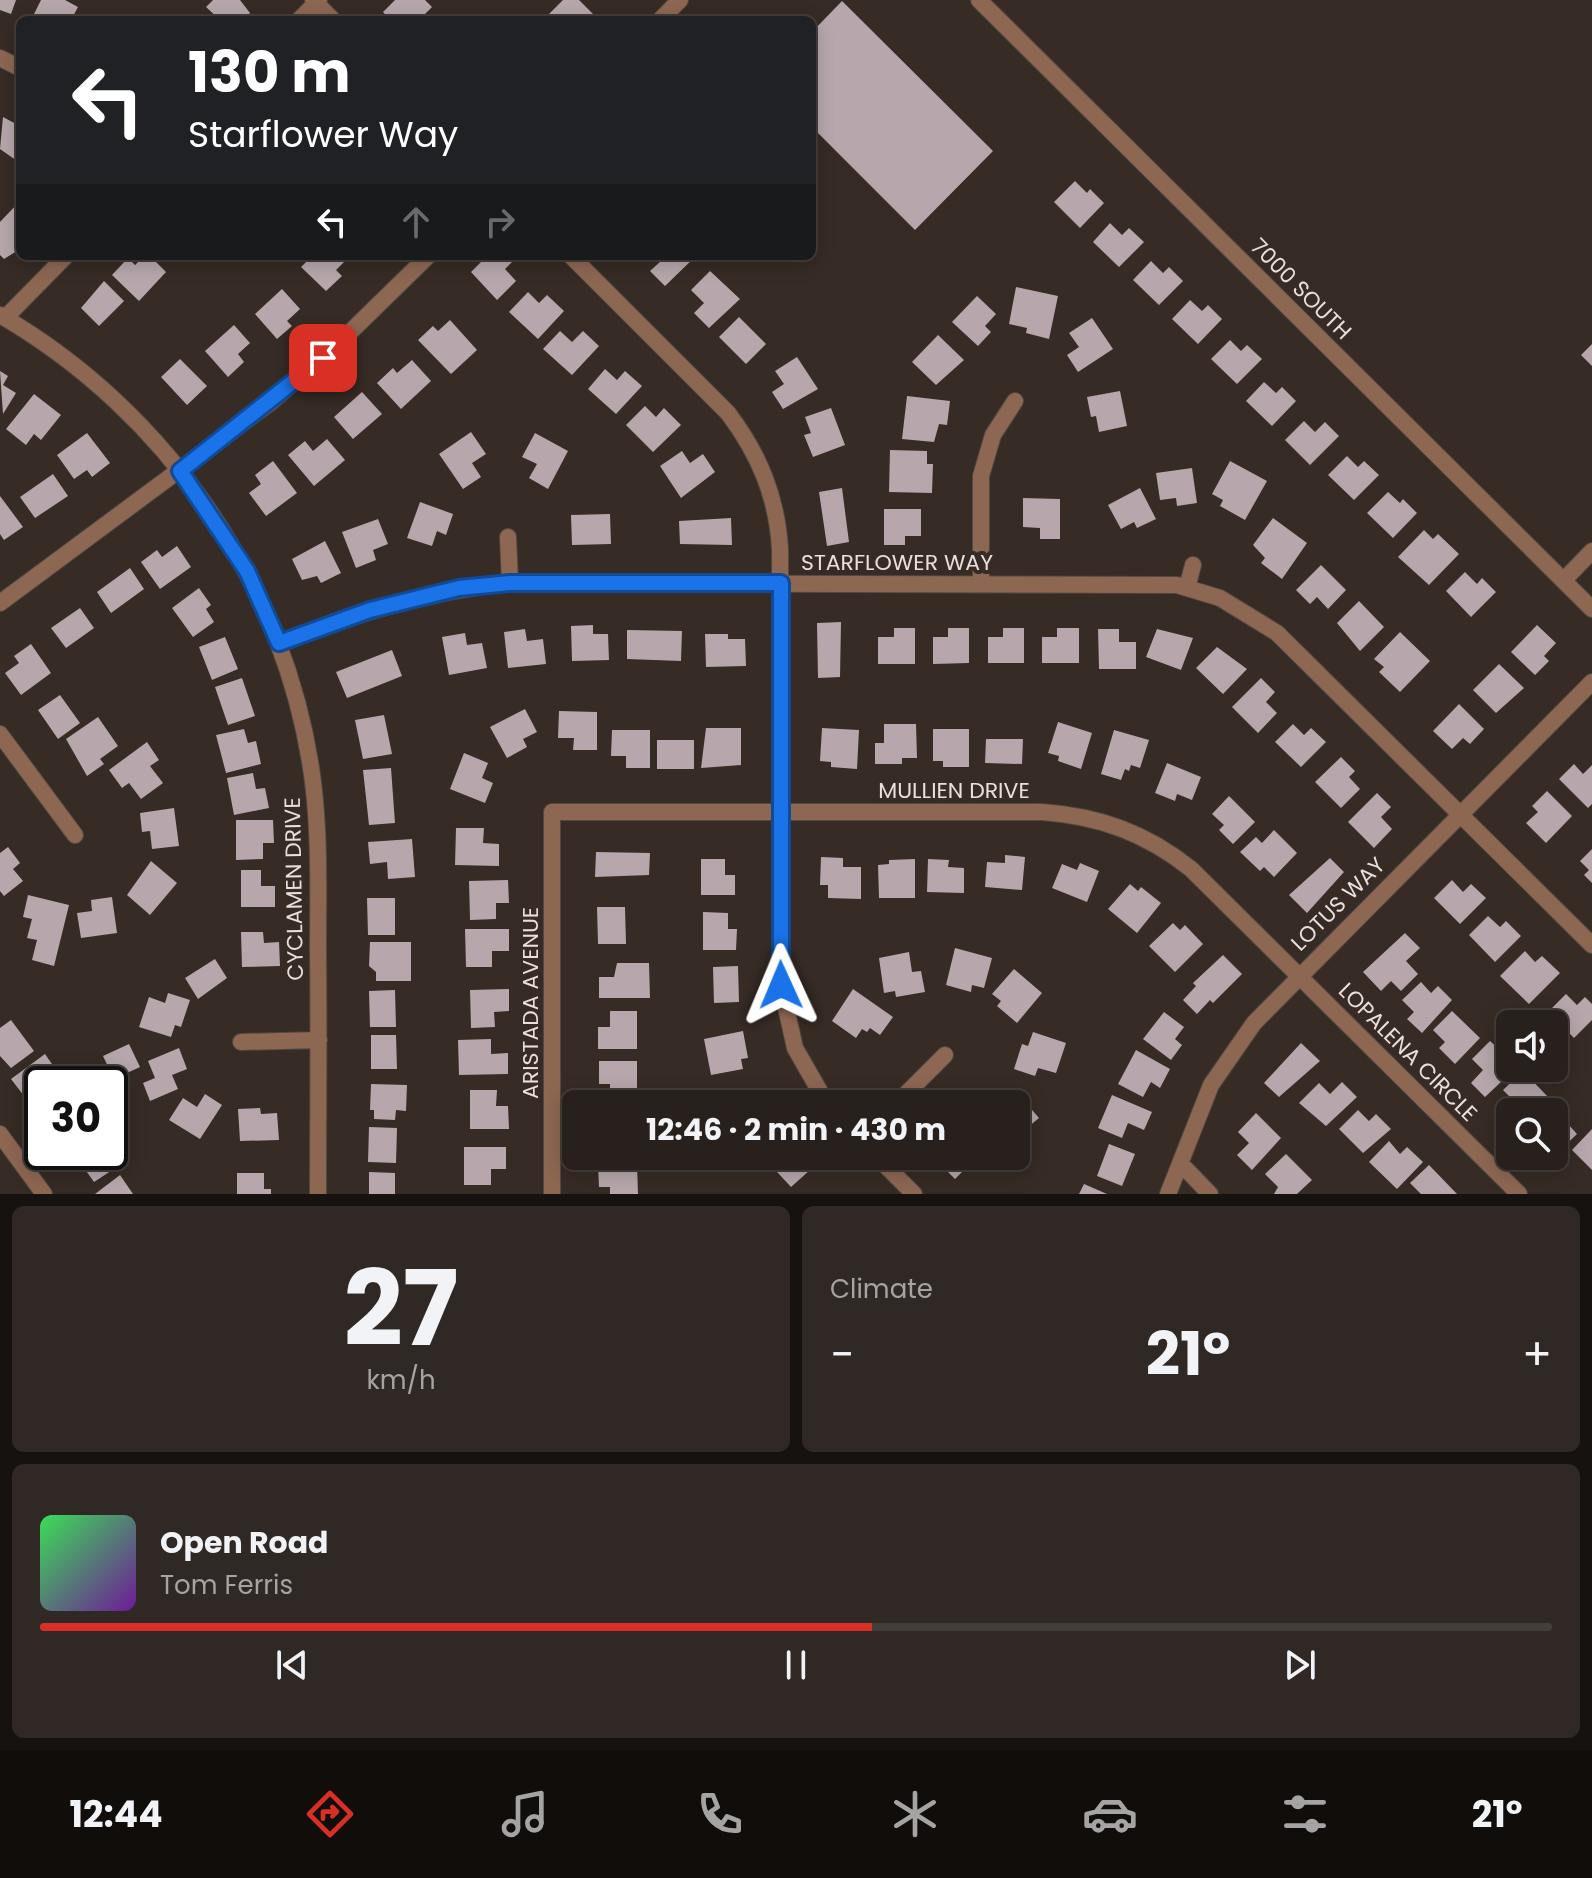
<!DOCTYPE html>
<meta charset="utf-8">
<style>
body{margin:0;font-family:Poppins,sans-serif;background:#302825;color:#f1f3f6;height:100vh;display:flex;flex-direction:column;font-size:30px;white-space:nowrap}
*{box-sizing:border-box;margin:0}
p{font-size:26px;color:#a5a3a3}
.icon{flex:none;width:44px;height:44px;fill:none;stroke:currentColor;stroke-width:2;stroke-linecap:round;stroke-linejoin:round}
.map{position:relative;height:1194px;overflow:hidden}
.panel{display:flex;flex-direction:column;gap:12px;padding:12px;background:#16120f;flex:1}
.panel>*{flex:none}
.hud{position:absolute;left:16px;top:16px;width:800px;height:244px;border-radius:12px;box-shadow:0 4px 20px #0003,0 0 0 2px #443e3b;background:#202124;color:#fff;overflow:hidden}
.controls{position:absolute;left:1496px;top:1010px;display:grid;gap:16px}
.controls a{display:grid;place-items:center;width:72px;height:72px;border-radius:12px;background:#28201c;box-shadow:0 4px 20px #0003,0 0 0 2px #443e3b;font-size:40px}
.speed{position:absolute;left:24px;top:1066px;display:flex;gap:16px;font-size:40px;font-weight:700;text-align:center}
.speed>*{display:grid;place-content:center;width:104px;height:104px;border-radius:50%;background:#28201c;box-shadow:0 4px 20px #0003,0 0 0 2px #443e3b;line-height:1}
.speed .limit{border:4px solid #111;border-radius:12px;background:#fff;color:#111}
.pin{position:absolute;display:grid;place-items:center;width:68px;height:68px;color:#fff;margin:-34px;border-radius:16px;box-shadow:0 4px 12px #0006}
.me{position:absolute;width:88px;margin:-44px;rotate:359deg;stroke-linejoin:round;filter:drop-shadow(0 0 6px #0008)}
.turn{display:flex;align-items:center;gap:28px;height:168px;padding:0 40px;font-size:36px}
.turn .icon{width:104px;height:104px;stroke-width:2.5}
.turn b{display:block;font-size:56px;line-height:68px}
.lanes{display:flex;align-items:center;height:76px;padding:0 40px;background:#0003;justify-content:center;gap:40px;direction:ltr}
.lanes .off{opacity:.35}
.big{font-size:60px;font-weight:700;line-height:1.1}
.panel .widget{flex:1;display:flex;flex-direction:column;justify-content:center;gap:12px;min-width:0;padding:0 28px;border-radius:12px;background:#302825}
.panel .dial{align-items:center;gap:0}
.dial b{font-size:104px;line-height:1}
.song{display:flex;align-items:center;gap:24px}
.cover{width:96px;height:96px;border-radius:12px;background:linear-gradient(135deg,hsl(130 70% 55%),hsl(280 70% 35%))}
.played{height:8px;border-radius:4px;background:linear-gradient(90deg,#d93025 55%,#443e3b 55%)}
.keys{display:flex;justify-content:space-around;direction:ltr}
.heat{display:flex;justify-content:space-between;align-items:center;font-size:44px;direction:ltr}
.panel .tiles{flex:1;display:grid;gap:12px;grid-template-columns:1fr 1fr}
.widget:last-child{grid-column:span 2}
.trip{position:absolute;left:562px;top:1090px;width:468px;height:80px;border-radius:12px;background:#28201c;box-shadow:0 4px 20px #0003,0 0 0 2px #443e3b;font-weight:700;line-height:80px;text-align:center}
.tabs{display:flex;height:128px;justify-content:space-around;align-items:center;background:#100d0b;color:#a5a3a3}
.tabs .icon{width:56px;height:56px}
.tabs .on{color:#d93025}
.tabs b{font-size:36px;color:#f1f3f6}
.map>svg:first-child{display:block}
.building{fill:#b7a7ac}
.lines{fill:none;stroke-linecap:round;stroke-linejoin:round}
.minor-casing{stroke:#524842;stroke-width:18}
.tertiary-casing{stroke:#524842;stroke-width:18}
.minor{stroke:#8e6753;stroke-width:16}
.tertiary{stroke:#8e6753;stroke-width:16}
.route-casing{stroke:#114b97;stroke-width:20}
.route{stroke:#1a73e8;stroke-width:14}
.labels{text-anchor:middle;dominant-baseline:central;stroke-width:8;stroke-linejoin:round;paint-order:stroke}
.street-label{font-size:22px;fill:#e8e0dc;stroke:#362b25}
</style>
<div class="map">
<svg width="1592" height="1194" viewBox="0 0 1592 1194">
<rect width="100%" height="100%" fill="#362b25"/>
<path class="building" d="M0 0H16L11 14 0 10Z
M41 0H65L78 7 71 20H46L34 14Z
M213 0H240L250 13 244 20H220L206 7Z
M395 0H425L432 7 419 20H390L383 12Z
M563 0H579L597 18 543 20Z
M842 1 993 151 915 230 812 127V32Z
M3 117 18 125 20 121V163L0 149Z
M1075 181 1087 193 1090 189 1104 203 1080 228 1054 202Z
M20 201V249L4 259 0 255V222Z
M1110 223 1122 235 1129 228 1144 242 1119 267 1093 242Z
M144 256H150L166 272 139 301 112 275 128 258 135 265Z
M312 256 347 259 336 270 342 276 326 291 301 267Z
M487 256H507L512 262 505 269 516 281 497 300 471 272Z
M656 256H696L665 286 650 271 661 261Z
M1151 261 1163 273 1169 267 1183 281 1159 305 1133 280Z
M710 271 740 299 709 328 694 313 704 303 691 290Z
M104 281 124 301 99 326 81 308Z
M1016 287 1058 296 1049 339 1026 333 1027 328 1009 324Z
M282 289 300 309 287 321 292 326 277 339 255 314Z
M528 292 539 303 547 295 564 311 538 339 509 312Z
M977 296 996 314 985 326 991 332 978 346 952 322Z
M1190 300 1202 311 1208 305 1222 319 1198 344 1172 319Z
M739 317 766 344 746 364 719 337Z
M1092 318 1113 349 1078 372 1067 355 1079 347 1069 333Z
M450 320 477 350 451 374 418 340 433 326 438 331Z
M234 325 250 343 238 354 244 362 228 377 205 351Z
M560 331 572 342 583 331 599 346 572 375 543 349Z
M938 335 964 360 936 385 912 362Z
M1230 340 1241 351 1247 345 1262 359 1237 384 1211 359Z
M1592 344V366L1581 355Z
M797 357 818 389 783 409 772 392 784 384 775 371Z
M180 359 207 386 187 405 161 377Z
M412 360 431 381 401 409 377 383 393 368 397 373Z
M605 369 617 380 625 371 642 386 616 414 588 389Z
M0 371 8 376 3 385 16 393 3 414Z
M1264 382 1276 393 1282 387 1296 401 1272 426 1246 401Z
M1120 391 1127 426 1099 432 1096 416 1091 417 1087 397Z
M362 392 382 414 353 439 334 417Z
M34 394 61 415 41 440 34 434 26 445 6 429Z
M907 396 950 401 947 425 939 424 934 442 902 439Z
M645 406 656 417 664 408 681 425 653 452 626 425Z
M831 408 845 445 813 457 804 435 811 433 805 417Z
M1304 421 1315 432 1325 422 1339 436 1310 465 1285 440Z
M471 432 486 454 472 463 481 477 463 489 439 454Z
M87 433 110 463 92 477 87 470 74 479 57 455Z
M535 433 568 451 548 489 529 478 537 464 522 457Z
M327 439 345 460 314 486 288 455 305 441 313 451Z
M890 450 927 451V464H933L932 493 889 492Z
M682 451 690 463 703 454 715 472 681 498 660 466Z
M1347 456 1358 467 1364 461 1379 475 1354 500 1328 475Z
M273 461 297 493 266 516 249 493 261 484 255 475Z
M1230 461 1267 481 1245 520 1220 506 1223 500 1212 494Z
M1192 468 1197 503 1177 506 1176 498 1160 500 1156 473Z
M53 474 68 496 35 518 20 497Z
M842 488 849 542 827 546 819 492Z
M1140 488 1156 519 1137 528 1134 522 1121 529 1108 505Z
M1388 492 1400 503 1403 499 1417 513 1393 538 1367 513Z
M0 496 23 527 4 540 0 534Z
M1023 498 1060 499V539H1040V528L1023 527Z
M420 502 453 514 446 535 437 531 432 546 407 538Z
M884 509H921V536H905V545H884Z
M610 514 611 544 572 545 571 515Z
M731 518 732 545 680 544 679 521Z
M1273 518 1307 543 1282 579 1261 563 1265 558 1253 545Z
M378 519 388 544 373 550 376 560 356 568 342 532Z
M1424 530 1433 539 1438 534 1459 554 1429 585 1398 557Z
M325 541 341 573 321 583 317 576 302 580 292 559Z
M177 546 191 567 160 589 141 562 157 550 162 557Z
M1321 565 1346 590 1328 609 1317 597 1310 604 1296 590Z
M130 568 144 589 111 613 97 592Z
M1465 572 1477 584 1482 578 1496 592 1471 617 1446 591Z
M199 588 211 605 206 609 214 622 193 637 172 608Z
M1359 601 1384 627 1360 651 1337 623Z
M80 608 94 628 66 648 51 628Z
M841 622 840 677 818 678 817 623Z
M593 625V634H608L609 660 572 661 571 626Z
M1537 625 1556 643 1544 656 1549 661 1535 675 1511 652Z
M894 628H915V664H878V637H894Z
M948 628H969V663L933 664V637H948Z
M1003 628H1024V663H988V637H1003Z
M1057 628H1079V663H1042V637H1057Z
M525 629 527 641 543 639 546 664 508 668 504 632Z
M1098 629H1119V642H1136V669H1099Z
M1157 629 1193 638 1181 670 1146 657Z
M627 630 682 631 681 661 627 659Z
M1400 632 1430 661 1400 692 1379 672 1384 667 1374 659Z
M465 633 467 645 482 643 487 668 449 675 442 637Z
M705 634H728V639H745L746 666 706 667Z
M225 637 238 669 212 680 199 647Z
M31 644 51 673 21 695 5 673 19 663 14 656Z
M1217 647 1247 669 1223 694 1196 668Z
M392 650 402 676 347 698 336 672Z
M1499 664 1524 688 1496 713 1473 690Z
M242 678 255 716 228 725 215 687Z
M1261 678 1275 692 1266 702 1277 713 1258 733 1232 707Z
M60 695 80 723 58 739 38 710Z
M1459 704 1484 729 1470 744 1463 738 1452 749 1433 731Z
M525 709 537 732 523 739 527 747 507 758 490 727Z
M559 711 597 712V750H573L574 738H558Z
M384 715 392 754 363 759 355 720Z
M98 717 118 746 100 759 104 764 87 776 66 739Z
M1058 722 1092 733 1081 769 1058 761 1059 756 1048 753Z
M884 724H916L917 758H902V764H875V743H884Z
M1293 724 1304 735 1311 728 1326 742 1301 767 1275 742Z
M706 728H741V765L701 768Z
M822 728 859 730 857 769 831 767V762L820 761Z
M244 729 248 743 256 741 261 764 226 773 216 735Z
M933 729H969V767H943V761H933Z
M612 730H650V768H626V756H611Z
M1114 730 1149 740 1140 768 1131 765 1129 771 1125 769 1121 780 1101 774Z
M986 739H1023L1022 764 985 763Z
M657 740H694V769H657Z
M147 742 159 760 150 766 163 783 141 799 129 783 122 788 109 770Z
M464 753 488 763 482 778 493 783 485 803 450 789Z
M1341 757 1355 771 1349 777 1360 789 1341 808 1315 782Z
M1167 763 1201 777 1192 800 1177 794 1175 801 1155 793Z
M1574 764 1583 774 1592 765V804L1588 808 1559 779Z
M391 768 395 823 369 825 363 770Z
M253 773 256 789 265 788 269 808 234 815 227 778Z
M1547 791 1572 816 1546 843 1526 823 1538 812 1532 806Z
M1377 793 1391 807 1381 817 1392 829 1374 848 1348 822Z
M1229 796 1255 822 1233 844 1219 830 1224 825 1212 814Z
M174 808 179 846 152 849 150 831 142 832 140 813Z
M236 820H273L274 843H263V859L236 860Z
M456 828H484L483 843 499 844V866L455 865Z
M1274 830 1297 853 1274 877 1264 867 1260 871 1240 852 1256 837 1262 843Z
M412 839 415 877 388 879 387 862 370 864 368 842Z
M8 847 20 863 13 869 23 881 4 896 0 891V853Z
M1592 849V883L1584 875 1589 870 1580 861Z
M596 852 650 853 649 875 595 877Z
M1005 855 1025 857 1022 890 985 887 987 862 1005 863Z
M821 857 843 858V867H861V899L828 898V885H820Z
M1330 858 1344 872 1307 913 1289 895Z
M701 859H725V875H735V895H701Z
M915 859V898H879L878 865 889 864V860Z
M928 859 949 860 948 867 964 868V893L927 892Z
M151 861 177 883 150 915 127 895Z
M1080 863 1099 871 1087 902 1052 888 1062 864 1077 870Z
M241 870H261V886H275V907H241Z
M508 880 509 903H496V919L470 920 469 881Z
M1452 880 1463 892 1471 884 1486 898 1460 924 1434 898Z
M1130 884 1138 891 1141 887 1161 903 1137 933 1108 909Z
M28 895 69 905 54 966 32 960 37 940 27 938 32 919 23 917Z
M112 897 117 933 81 938 77 913 92 911 91 900Z
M367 898H395V935H368Z
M597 907H625L626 944H598Z
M703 912 728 913V929H737L736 950H703Z
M1488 916 1500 927 1506 921 1521 936 1495 962 1469 935Z
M1173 923 1180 930 1185 925 1203 944 1175 972 1149 946Z
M465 929H509V951H492V967H466Z
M241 932H263L264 943 279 942 280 966 242 967Z
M1405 933 1420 948 1406 961 1418 974 1401 991 1391 981 1381 991 1363 972Z
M370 942H411V981H376V972L369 966Z
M955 948 992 958 984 988 972 985 971 992 946 985Z
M1525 951 1535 962 1542 956 1560 973 1529 1004 1500 976Z
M909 952 912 972 921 971 925 992 896 997 895 991 884 993 879 958Z
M1223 955 1242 974 1213 1003 1210 1000 1197 1014 1183 1000 1196 986 1193 983Z
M215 959 227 978 198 999 185 978Z
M617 963H649L650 998H599V977H614Z
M738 966 739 1002 714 1003 713 967Z
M1014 969 1042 993 1017 1023 997 1006 1001 1001 992 994Z
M1421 982 1431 993 1438 986 1452 1000 1422 1033 1407 1019 1414 1012 1402 1000Z
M509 989V1011L494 1012 495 1027 471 1028 470 990Z
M853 989 893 1017 880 1035 870 1028 867 1032 862 1029 856 1038 832 1021Z
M395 990 396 1027H370L369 991Z
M168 993 190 1000 181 1027 175 1025 171 1037 139 1027 149 997 165 1003Z
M1566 994 1577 1005 1585 997 1592 1004V1020L1574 1038 1548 1012Z
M610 1011H637V1049H598V1027H610Z
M1452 1011 1480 1038 1455 1064 1439 1048 1445 1042 1433 1030Z
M1164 1012 1184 1027 1175 1039 1182 1045 1171 1060 1143 1039Z
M11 1020 34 1051 11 1068 0 1056V1028Z
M743 1031 748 1058 741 1059 743 1069 711 1075 704 1039Z
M1033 1032 1066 1043 1056 1073 1038 1068 1035 1076 1014 1069 1022 1044 1028 1046Z
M371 1035H396L397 1069H371Z
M491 1039V1054L508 1053V1074L459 1075 458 1040Z
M1490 1041 1510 1059V1068H1516L1485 1097 1471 1083 1483 1070 1472 1059Z
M1301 1043 1320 1061 1279 1097 1264 1083Z
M129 1044 140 1067 114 1079 103 1056Z
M179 1048 187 1069 172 1075 178 1089 150 1101 143 1083 155 1078 148 1061Z
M1136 1050 1170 1069 1160 1088 1151 1082 1143 1097 1118 1084Z
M45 1054 66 1084H42V1098L35 1088 24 1096 11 1079Z
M599 1061H637V1097L610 1098V1084H599Z
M1523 1071 1549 1098 1535 1112H1510V1121L1502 1113 1514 1101 1503 1090Z
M1342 1082 1357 1097 1326 1126 1299 1103 1319 1083 1330 1094Z
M371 1084 407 1085 406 1111 396 1110 395 1120 374 1119V1110H370Z
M755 1088 762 1099 767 1096 771 1104H727Z
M1014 1089 1039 1118 1016 1137V1104H997Z
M470 1090H497L496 1106H508L509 1129H470Z
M205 1094 222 1105 200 1139 169 1120 183 1098 197 1107Z
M1112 1095 1152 1112 1144 1130 1128 1123 1122 1138 1098 1128Z
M1551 1105 1577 1134 1554 1156V1112H1544Z
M260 1108 261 1114 277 1113 279 1140 240 1141 238 1109Z
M1358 1110 1369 1121 1376 1114 1391 1129 1363 1153 1339 1129Z
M1256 1113 1281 1138 1252 1170 1237 1155 1249 1143 1238 1132Z
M369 1127 397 1128 396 1163 368 1162Z
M1592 1129V1170L1572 1150Z
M1389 1141 1400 1154 1407 1147 1423 1162 1397 1189 1369 1162Z
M1109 1144 1135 1154 1122 1186 1097 1176Z
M464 1147H506V1169H491V1185H464Z
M73 1152H106L117 1167 94 1182 84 1168 79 1172 68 1156Z
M1286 1154 1312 1180 1297 1194H1274L1278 1187 1265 1174Z
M770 1156H813L819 1162 791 1187 766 1160Z
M932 1156H978L955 1179Z
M598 1165H637L638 1194H610V1187H599Z
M1429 1165 1457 1194H1421L1410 1183Z
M369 1172 395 1173V1194H369Z
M237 1173H264V1189H271V1194H237Z
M120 1175 133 1194H95Z
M1084 1184 1107 1194H1079Z"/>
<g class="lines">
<defs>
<path id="minor" d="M313 0 333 20
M299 20 319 0
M660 20 680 0
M0 58 20 68
M571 256 728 413C759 454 777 497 780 549L781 985 795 1048 827 1104
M0 315C169 413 288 588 313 782 320 838 318 895 318 952 319 1032 318 1113 318 1194
M5 318 66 256
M508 537 510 583
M1564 580 1592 551
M981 584V476L993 435 1015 401
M1187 588 1193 565
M0 603 271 402 340 342 428 256
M279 643C356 614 428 591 510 583L1177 585 1220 598 1277 633 1592 945
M0 734 75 835
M241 1042 319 1040
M896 1104 945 1055
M0 1134 44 1194
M876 1156 914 1194
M1181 1164 1210 1194
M552 1194V812H1042C1099 816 1146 833 1191 869L1519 1194
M1168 1194 1211 1085 1254 1023 1592 682"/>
<path id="tertiary" d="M979 0 1592 609"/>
</defs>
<use href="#minor" class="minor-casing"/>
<use href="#tertiary" class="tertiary-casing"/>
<use href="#minor" class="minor"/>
<use href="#tertiary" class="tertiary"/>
</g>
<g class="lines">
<defs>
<path id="route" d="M323 358 180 471 247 571 279 643 370 610 459 588 510 583H781V985"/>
</defs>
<use href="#route" class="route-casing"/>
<use href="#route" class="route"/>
</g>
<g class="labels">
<g class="street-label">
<text transform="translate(1301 289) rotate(45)">7000 SOUTH</text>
<text x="897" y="562">STARFLOWER WAY</text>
<text x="954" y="790">MULLIEN DRIVE</text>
<text transform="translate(294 889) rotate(-91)">CYCLAMEN DRIVE</text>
<text transform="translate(1338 904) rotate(-45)">LOTUS WAY</text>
<text transform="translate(530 1003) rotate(-90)">ARISTADA AVENUE</text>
<text transform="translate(1408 1052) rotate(45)">LOPALENA CIRCLE</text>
</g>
</g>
</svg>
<div class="controls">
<a><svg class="icon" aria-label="sound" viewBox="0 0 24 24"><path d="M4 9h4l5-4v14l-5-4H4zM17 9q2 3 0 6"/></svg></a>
<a><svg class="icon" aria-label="search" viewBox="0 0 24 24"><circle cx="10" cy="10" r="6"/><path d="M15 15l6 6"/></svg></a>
</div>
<div class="speed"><div class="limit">30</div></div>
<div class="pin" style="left:323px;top:358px;background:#d93025"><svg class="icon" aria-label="arrive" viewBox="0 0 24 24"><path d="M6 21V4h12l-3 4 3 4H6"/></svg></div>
<svg class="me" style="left:781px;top:985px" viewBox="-20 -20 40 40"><path d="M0-17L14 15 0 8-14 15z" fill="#1a73e8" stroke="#fff" stroke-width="4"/></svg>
<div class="trip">12:46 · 2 min · 430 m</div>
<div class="hud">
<div class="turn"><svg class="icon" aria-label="left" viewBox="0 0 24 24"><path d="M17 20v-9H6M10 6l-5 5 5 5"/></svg><div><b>130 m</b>Starflower Way</div></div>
<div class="lanes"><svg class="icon" aria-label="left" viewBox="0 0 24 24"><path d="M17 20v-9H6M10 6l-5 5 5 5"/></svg><svg class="icon off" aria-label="ahead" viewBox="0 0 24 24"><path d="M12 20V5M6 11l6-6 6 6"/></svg><svg class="icon off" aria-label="right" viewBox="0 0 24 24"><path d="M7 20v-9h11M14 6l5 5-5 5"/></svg></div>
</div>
</div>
<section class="panel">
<div class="tiles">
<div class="widget dial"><b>27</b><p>km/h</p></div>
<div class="widget"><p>Climate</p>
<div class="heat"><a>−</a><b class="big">21°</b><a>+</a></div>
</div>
<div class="widget">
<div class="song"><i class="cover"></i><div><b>Open Road</b><p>Tom Ferris</p></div></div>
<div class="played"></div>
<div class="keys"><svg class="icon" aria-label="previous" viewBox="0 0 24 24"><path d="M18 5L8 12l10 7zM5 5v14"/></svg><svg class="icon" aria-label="pause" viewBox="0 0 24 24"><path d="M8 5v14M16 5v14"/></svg><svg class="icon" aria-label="next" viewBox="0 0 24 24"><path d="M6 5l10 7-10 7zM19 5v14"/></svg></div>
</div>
</div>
</section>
<nav class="tabs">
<b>12:44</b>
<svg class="icon on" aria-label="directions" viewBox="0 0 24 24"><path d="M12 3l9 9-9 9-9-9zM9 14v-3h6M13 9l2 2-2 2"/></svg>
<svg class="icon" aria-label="music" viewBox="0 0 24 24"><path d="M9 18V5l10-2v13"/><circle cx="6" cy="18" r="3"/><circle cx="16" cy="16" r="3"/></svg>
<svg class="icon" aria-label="phone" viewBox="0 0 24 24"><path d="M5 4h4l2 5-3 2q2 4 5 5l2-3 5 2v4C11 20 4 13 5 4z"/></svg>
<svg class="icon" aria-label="climate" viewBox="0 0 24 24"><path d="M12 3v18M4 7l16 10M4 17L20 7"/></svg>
<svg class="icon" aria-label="car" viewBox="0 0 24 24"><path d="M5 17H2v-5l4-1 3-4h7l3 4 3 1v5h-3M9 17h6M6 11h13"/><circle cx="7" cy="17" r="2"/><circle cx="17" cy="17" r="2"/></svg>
<svg class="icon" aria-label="filters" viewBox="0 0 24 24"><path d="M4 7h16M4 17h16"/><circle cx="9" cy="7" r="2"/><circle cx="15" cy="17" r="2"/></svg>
<b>21°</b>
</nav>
